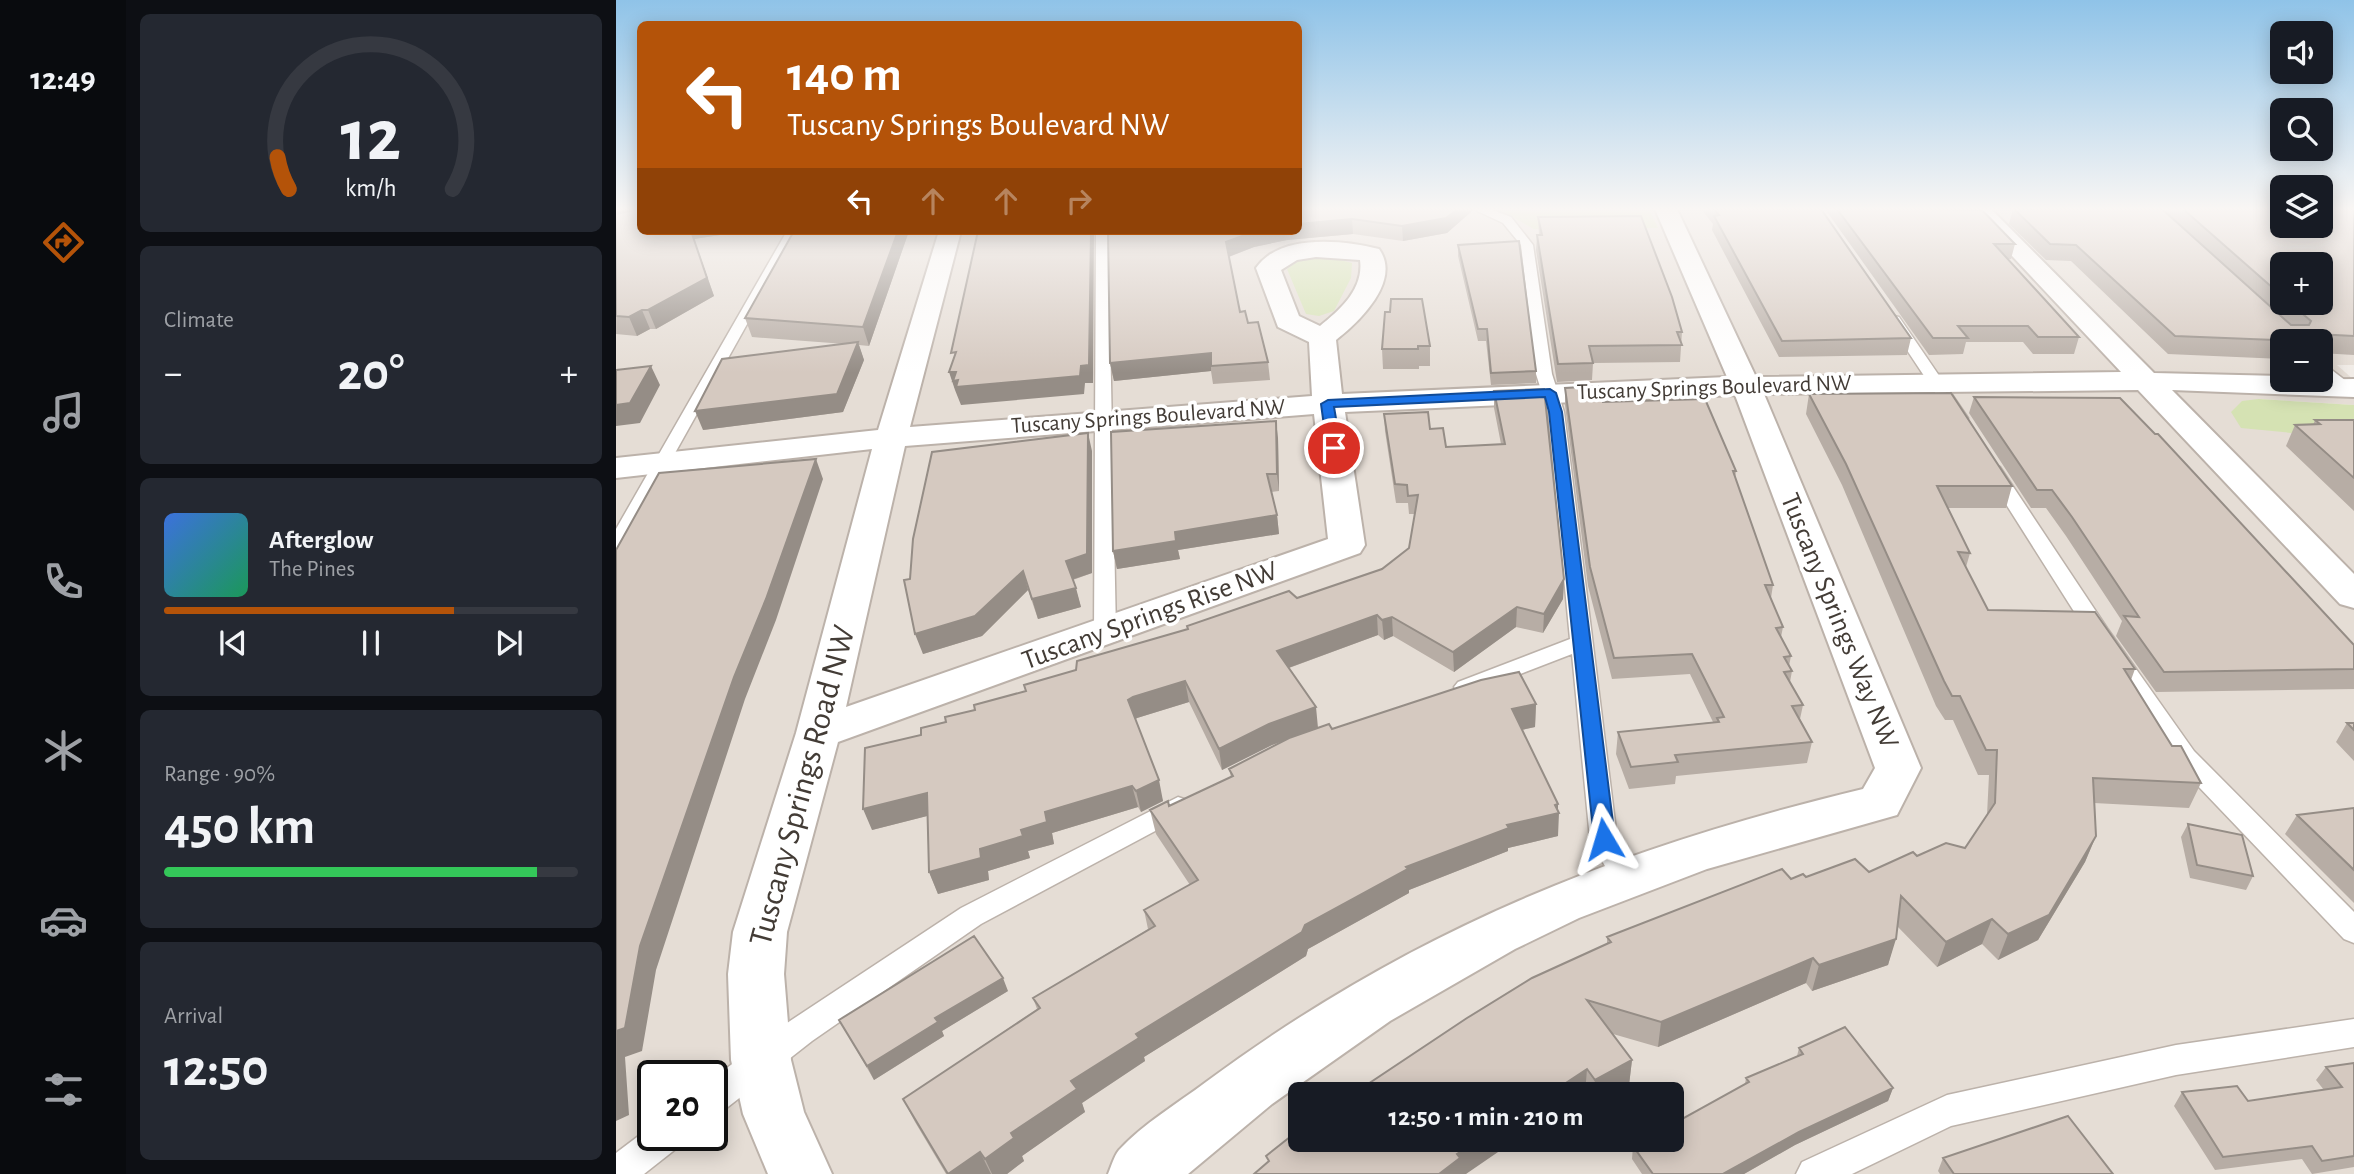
<!DOCTYPE html>
<meta charset="utf-8">
<style>
body{margin:0;font-family:"Alegreya Sans",sans-serif;background:#242831;color:#f1f3f6;height:100vh;display:flex;flex-direction:column;font-size:26px;white-space:nowrap}
*{box-sizing:border-box;margin:0}
p{font-size:23px;color:#9ea1a6}
.icon{flex:none;width:38px;height:38px;fill:none;stroke:currentColor;stroke-width:2;stroke-linecap:round;stroke-linejoin:round}
.map{position:relative;flex:1;overflow:hidden}
.side{display:flex;flex-direction:column;gap:14px;padding:14px;background:#0d0f14;width:490px}
.side>*{flex:none}
.top-card{position:absolute;left:21px;top:21px;width:665px;height:214px;border-radius:10px;box-shadow:0 4px 18px #0003;background:#b45309;color:#fff;overflow:hidden}
.controls{position:absolute;left:1654px;top:21px;display:grid;gap:14px}
.controls a{display:grid;place-items:center;width:63px;height:63px;border-radius:10px;background:#171b24;box-shadow:0 4px 18px #0003;font-size:35px}
.speed{position:absolute;left:21px;top:1060px;display:flex;gap:14px;font-size:35px;font-weight:700;text-align:center}
.speed>*{display:grid;place-content:center;width:91px;height:91px;border-radius:50%;background:#171b24;box-shadow:0 4px 18px #0003;line-height:1}
.speed .limit{border:4px solid #111;border-radius:10px;background:#fff;color:#111}
.pin{position:absolute;display:grid;place-items:center;width:60px;height:60px;color:#fff;margin:-30px;border:4px solid #fff;border-radius:50%;box-shadow:0 2px 7px #0007}
.me{position:absolute;width:77px;margin:-38px;rotate:353deg;stroke-linejoin:round;filter:drop-shadow(0 0 5px #0008)}
.turn{display:flex;align-items:center;gap:24px;height:147px;padding:0 35px;font-size:32px}
.turn .icon{width:91px;height:91px;stroke-width:2.5}
.turn b{display:block;font-size:49px;line-height:60px}
.lanes{display:flex;align-items:center;height:66px;padding:0 35px;background:#0003;justify-content:center;gap:35px;direction:ltr}
.lanes .off{opacity:.35}
.big{font-size:52px;font-weight:600;line-height:1.1}
.side .widget{flex:1;display:flex;flex-direction:column;justify-content:center;gap:10px;min-width:0;padding:0 24px;border-radius:10px;background:#242831}
.side .dial{align-items:center;gap:0}
.dial svg{height:182px;overflow:visible;fill:none;stroke:#363941;stroke-width:7;stroke-linecap:round;text-anchor:middle}
.dial text{fill:#f1f3f6;stroke:none}
.song{display:flex;align-items:center;gap:21px}
.cover{width:84px;height:84px;border-radius:10px;background:linear-gradient(135deg,hsl(220 70% 55%),hsl(150 70% 35%))}
.played{height:7px;border-radius:4px;background:linear-gradient(90deg,#b45309 70%,#363941 70%)}
.keys{display:flex;justify-content:space-around;direction:ltr}
.heat{display:flex;justify-content:space-between;align-items:center;font-size:38px;direction:ltr}
.charge{height:10px;border-radius:5px;background:linear-gradient(90deg,#34c759 90%,#363941 0)}
.trip{position:absolute;left:672px;top:1082px;width:396px;height:70px;border-radius:10px;background:#171b24;box-shadow:0 4px 18px #0003;font-weight:600;line-height:70px;text-align:center}
main{display:flex;flex:1;min-height:0}
.dock{display:flex;flex-direction:column;width:126px;justify-content:space-around;align-items:center;background:#090b0e;color:#9ea1a6}
.dock .icon{width:49px;height:49px}
.dock .selected{color:#b45309}
.dock b{font-size:32px;color:#f1f3f6}
.map>svg:first-child{display:block}
.residential{fill:#e5ddd5;fill-rule:evenodd}
.green{fill:#d5e2b3}
.lines{fill:none;stroke-linecap:round;stroke-linejoin:round}
.lane-casing{stroke:#bcb2aa;stroke-width:3}
.street-casing{stroke:#bcb2aa;stroke-width:4}
.lane{fill:#fff;fill-rule:evenodd}
.street{fill:#fff;fill-rule:evenodd}
.wall{fill:#b7ada5;fill-rule:evenodd}
.shaded-wall{fill:#958d86}
.building{fill:#d5c9c0;stroke:#958d86;stroke-width:2}
.route{fill:#1a73e8;stroke:#114b97;stroke-width:2}
.labels{text-anchor:middle;dominant-baseline:central;stroke-width:7;stroke-linejoin:round;paint-order:stroke}
.far-street-label{font-size:23px;fill:#433c36;stroke:#fff}
.street-label{font-size:28px;fill:#433c36;stroke:#fff}
.near-street-label{font-size:33px;fill:#433c36;stroke:#fff}
</style>
<main>
<nav class="dock">
<b>12:49</b>
<svg class="icon selected" aria-label="directions" viewBox="0 0 24 24"><path d="M12 3l9 9-9 9-9-9zM9 14v-3h6M13 9l2 2-2 2"/></svg>
<svg class="icon" aria-label="music" viewBox="0 0 24 24"><path d="M9 18V5l10-2v13"/><circle cx="6" cy="18" r="3"/><circle cx="16" cy="16" r="3"/></svg>
<svg class="icon" aria-label="phone" viewBox="0 0 24 24"><path d="M5 4h4l2 5-3 2q2 4 5 5l2-3 5 2v4C11 20 4 13 5 4z"/></svg>
<svg class="icon" aria-label="climate" viewBox="0 0 24 24"><path d="M12 3v18M4 7l16 10M4 17L20 7"/></svg>
<svg class="icon" aria-label="car" viewBox="0 0 24 24"><path d="M5 17H2v-5l4-1 3-4h7l3 4 3 1v5h-3M9 17h6M6 11h13"/><circle cx="7" cy="17" r="2"/><circle cx="17" cy="17" r="2"/></svg>
<svg class="icon" aria-label="filters" viewBox="0 0 24 24"><path d="M4 7h16M4 17h16"/><circle cx="9" cy="7" r="2"/><circle cx="15" cy="17" r="2"/></svg>
</nav>
<section class="side">
<div class="widget dial"><svg viewBox="0 0 100 80">
<path d="M14 69A42 42 0 1 1 86 69"/>
<path d="M14 69A42 42 0 0 1 9 55" stroke="#b45309"/>
<text x="50" y="56" font-size="32" font-weight="700">12</text>
<text x="50" y="72" font-size="11">km/h</text>
</svg></div>
<div class="widget"><p>Climate</p>
<div class="heat"><a>−</a><b class="big">20°</b><a>+</a></div>
</div>
<div class="widget">
<div class="song"><i class="cover"></i><div><b>Afterglow</b><p>The Pines</p></div></div>
<div class="played"></div>
<div class="keys"><svg class="icon" aria-label="previous" viewBox="0 0 24 24"><path d="M18 5L8 12l10 7zM5 5v14"/></svg><svg class="icon" aria-label="pause" viewBox="0 0 24 24"><path d="M8 5v14M16 5v14"/></svg><svg class="icon" aria-label="next" viewBox="0 0 24 24"><path d="M6 5l10 7-10 7zM19 5v14"/></svg></div>
</div>
<div class="widget"><p>Range · 90%</p><b class="big">450 km</b><div class="charge"></div></div>
<div class="widget"><p>Arrival</p><b class="big">12:50</b></div>
</section>
<div class="map">
<svg width="1738" height="1174" viewBox="0 0 1738 1174">
<rect width="100%" height="100%" fill="#f1ece7"/>
<path class="residential" d="M0 209H24V231H682L683 209H1666V226H1704L1738 209V365H1721L1738 380V405L1643 399 1738 439V1174H0ZM1666 264H1704V303H1666ZM1666 341H1704V380H1666ZM37 1076H96V1136H37ZM684 1094H1055V1139H684Z"/>
<path class="green" d="M882 209H1033L1042 228 918 229Z
M713 257 736 263 735 278 718 311 703 316 690 314 671 269 684 260Z
M1643 399 1738 405V439L1625 428 1615 412 1626 401Z"/>
<g class="lines">
<defs>
<path id="lane" d="M857 209H874L895 217 917 245 936 374 948 412 1001 838 1024 878 1020 886 1010 889 1000 886 974 839 956 654 858 692H842L838 687 842 682 954 639 932 412 920 374 905 245 887 223Z
M171 231H183L54 462 10 548 0 554V529Z
M480 231H492L500 633 489 640 478 633Z
M1278 316 1283 317 1352 418 1350 422 1344 423 1336 418 1271 320Z
M1704 361 1734 384V390H1722L1704 375Z
M1378 466 1384 467 1491 628 1578 751 1738 912V943L1728 939 1560 763 1471 632 1369 471Z
M562 797 571 800 575 807 571 814 365 924 196 1041 108 1110 96 1114V1079L174 1021 345 908Z
M1738 1019V1047L1560 1075 1335 1126 1236 1174H1180L1186 1162 1331 1095 1560 1045Z
M37 1125V1136H66L61 1148 28 1174H0V1153Z"/>
<path id="street" d="M1039 209H1061L1140 377 1505 372 1352 209H1375L1538 373 1666 376V380L1738 379V397L1556 390 1738 574V608L1724 604 1522 390 1148 394 1305 768 1281 815 1091 869 963 918 899 949 774 1021 656 1104 572 1174H492C495 1167 498 1156 503 1150 527 1124 562 1103 590 1082 795 930 1001 848 1247 789L1259 768 1119 395 729 412 749 545 744 553 222 742 171 932 168 974 175 1060 188 1112 216 1174H152L127 1114 115 1060 112 974 117 932 180 733 256 449 0 478V458L262 430 323 231H345L294 427 696 396 693 342 662 327 640 268C664 233 728 240 763 249 786 281 743 322 720 340L726 394 1111 377ZM700 257 744 260C748 289 724 310 704 326L683 316 665 270 681 260ZM698 414 712 539 230 707 289 446Z"/>
</defs>
<use href="#lane" class="lane-casing"/>
<use href="#street" class="street-casing"/>
<use href="#lane" class="lane"/>
<use href="#street" class="street"/>
</g>
<path class="wall" d="M682 209 856 211 831 233 787 241 737 234 671 240 638 247 613 257 624 312 632 323 652 362 654 380 597 384 595 371 498 381 494 363 492 231Z
M1085 209H1205L1295 338 1291 355 1163 357 1096 230 1097 224Z
M1209 209H1337L1399 244 1395 259H1392L1463 337 1458 354H1417L1407 342H1350L1347 354 1313 355Z
M1397 209H1738V355L1704 353V341H1666V359L1552 354 1455 261 1430 260 1393 224ZM1666 264 1704 303H1666Z
M0 214 24 231H108H103L104 235 78 239 98 296 40 329H34L21 336 0 334Z
M922 217 1066 332 1064 362 977 363 976 380 941 382 920 250 921 235H923Z
M178 231H293L253 346 243 345 248 360 227 412 87 430 229 344 136 337 129 318Z
M842 245 920 371V383L875 385 870 341H862L842 256Z
M769 312 814 346V366H803V369H767L766 349Z
M949 388 987 402 1120 471 1119 479 1157 585 1155 598 1167 627 1165 637 1175 656 1173 666 1176 671 1174 682 1187 705 1184 719 1196 742 1191 763 1060 776 1059 784 1013 789 1000 754 1002 732 1097 722 1074 674 996 679 972 586 949 405Z
M878 391 948 579 947 599 927 633 900 627 838 672 777 636 768 640 762 635 673 668 702 728 716 729 920 704 919 727 906 730 942 810V836L892 848V851L793 890V893L692 949 690 956 528 1057 529 1061 466 1103 469 1112 406 1156 408 1161 391 1174H330L299 1122 287 1099 421 1009 417 998 532 929 528 910 574 885 540 834 534 810 553 806 615 777 613 769 673 739 656 745 606 770 573 702 521 718 519 719 547 801 525 812 522 807 436 833 438 844 412 851 414 858 372 871 373 880 322 894 313 872 311 816 256 830 305 735 330 722 359 710 410 691 460 670 572 629 571 626 681 598 766 569 793 548 799 514H793L792 503H780L769 431 768 414 814 429 830 447 885 444 878 408Z
M1193 394 1396 486 1390 508H1332L1354 553 1350 567 1372 610 1519 669 1515 680 1556 746 1585 783 1573 808 1478 803 1480 836 1469 862 1422 940 1382 960 1366 944 1321 967 1282 927 1272 965 1196 991 1190 983 1042 1047 997 1034 1016 1060 1013 1085 997 1094H737L991 944V937L1175 879 1253 872 1301 856 1349 848 1371 815 1373 775H1362L1337 720H1329L1320 706 1226 485 1190 414Z
M1358 397 1738 645V689L1540 692 1500 636 1506 621 1450 536 1430 508H1415L1353 413Z
M1699 420H1738V511L1670 446 1679 425H1697Z
M662 438 663 491 655 492 661 515 663 534 562 550 564 559 501 569 497 551Z
M476 451V573L457 580 465 607 422 619 412 590 366 636 307 654 294 579Z
M1731 723H1738V761L1720 742Z
M1738 808V903L1669 834 1681 815Z
M1572 824 1637 876 1630 890 1574 878 1565 837Z
M392 991 326 1031 328 1036 258 1080 223 1020Z
M1183 1048 1277 1088 1272 1101 1179 1145 1128 1174H1026L1016 1159 1017 1146 1129 1084 1130 1078 1181 1056Z
M1738 1063V1167L1696 1174 1686 1159 1599 1170 1558 1106 1566 1092 1632 1101 1708 1090 1700 1080 1710 1067Z
M1327 1158 1497 1174H1324L1322 1171Z"/>
<path class="shaded-wall" d="M0 209H24L0 214Z
M842 209H856V211L831 233 787 241 786 226Z
M736 219 737 234 671 240 638 247 612 257 610 242 640 231H682V224Z
M75 231H108H103L104 235 78 239 98 296 40 329 32 310Z
M282 231H293L253 346 247 327Z
M475 231H478L477 383H469L468 394 345 405 339 390 333 372H340Z
M26 310 34 329 21 336 13 317Z
M242 342 248 360 227 412 87 430 79 411Z
M595 353V371L498 381 494 363Z
M35 366 44 385 24 423 0 426V405Z
M660 421 662 438 663 491 661 474Z
M472 433 476 451V573L455 580 450 561Z
M200 459 207 479 160 620 129 699 40 970 26 1051 9 1057 13 1115 0 1121V1031L24 946 118 677Z
M661 515 663 534 562 550 564 559 501 569 497 551 559 532Z
M407 571 412 590 366 636 307 654 299 634Z
M948 579 947 599 927 633 928 614Z
M460 588 465 607 422 619 416 599Z
M901 607 900 627 838 672 837 652Z
M761 615 762 635 664 671 661 651Z
M776 617 777 636 768 640 766 620Z
M569 681 573 702 521 718 517 721 512 700 517 697Z
M920 704 919 727 895 732 896 709Z
M700 707 702 728 656 745 606 770 603 749 653 724Z
M543 780 547 801 525 812 520 791Z
M516 786 522 807 436 833 438 844 412 851 414 858 372 871 373 880 322 894 313 872 405 830 429 812Z
M311 793 319 814 256 830 247 809Z
M942 804V813H943L942 836 892 848V851L793 890V893L692 949 690 956 528 1057 529 1061 466 1103 469 1112 406 1156 408 1161 391 1174H376L369 1159 395 1133 455 1081 520 1034 689 925 790 867Z
M1480 836 1469 862 1422 940 1382 960 1392 934Z
M1376 919 1366 944 1321 967 1330 942Z
M1280 939 1272 965 1196 991 1203 965Z
M1197 958 1190 983 1042 1047 1045 1022Z
M387 978 392 991 326 1031 328 1036 258 1080 251 1066 319 1018Z
M1016 1060 1013 1085 997 1094H977L979 1080Z
M971 1069 969 1094H933Z
M1277 1088 1272 1101 1179 1145 1128 1174H1107L1183 1132Z
M864 1139H901L850 1174H823L841 1154Z
M364 1152 375 1174H333Z"/>
<path class="building" d="M19 209H24V231H75L91 278 32 310H26L13 317 0 316V214L19 210Z
M682 209H842L830 218 786 226 736 219 682 224Z
M1098 209H1205L1295 338 1166 341 1098 216 1103 215Z
M1221 209 1366 210 1399 244H1378L1463 337H1422L1412 326H1342L1352 338H1317Z
M1398 209H1546L1675 325H1693L1695 321 1674 303H1704V264H1666V296L1567 209H1666V226H1704V209H1738V336L1679 333 1688 341 1559 336 1460 245 1434 244Z
M1025 216 1056 297 1066 332H1061L1066 345 973 346 977 363 942 364 921 235H926L922 217Z
M178 231H282L247 327 129 318Z
M362 231H475L473 365 465 366 464 376 340 387 342 380 337 381 340 372H333L340 352 335 353Z
M492 231H640L610 242 624 312 629 311 632 323 642 322 652 362 595 366V353L494 363Z
M903 241 920 371 875 373 871 329H862L842 245Z
M775 299H806L814 346H802V349H766L769 312H774Z
M242 342 221 394 79 411 106 359Z
M35 366 14 403 0 405V370Z
M983 386 987 402 1089 399 1120 471H1117L1157 585H1149L1167 627 1160 628 1175 656 1168 657 1176 671 1168 672 1187 705 1176 706 1196 742 1059 755 1062 762 1015 767 1002 732 1103 722 1101 718 1108 717 1076 654 998 658 974 567 949 388Z
M928 389 948 579 928 614 901 607 837 652 776 617 766 620 761 615 661 651 700 707 653 724 603 749 569 681 517 697 512 700 543 780 520 791 516 786 429 812 431 822 405 830 407 836 364 849 365 858 313 872 311 793 247 809 249 748 305 735V728L330 722 329 717 359 710 358 705 410 691 408 685 460 670 461 661 572 629 571 626 673 591 681 598 766 569 793 548 802 495 792 496 791 485 779 484 768 414 812 412 814 429 827 428 830 447 889 444 878 391Z
M1335 393 1396 486H1321L1354 553 1342 552 1372 610 1479 612 1519 669H1508L1556 746H1565L1585 783 1477 778 1480 836 1433 915 1392 934 1376 919 1330 942 1285 896 1280 939 1203 965 1197 958 1045 1022 971 1000 1016 1060 979 1080 971 1069 933 1094H737L851 1018 916 978 995 942 991 937 1166 869 1175 879 1187 874 1190 877 1239 859 1253 872 1297 852 1301 856 1330 843 1349 848 1379 803 1381 750H1370L1344 696H1336L1328 681 1230 464 1193 394Z
M1358 397 1504 398 1539 434H1542L1738 645V669L1548 672 1508 616 1523 617 1456 517 1436 490H1421Z
M1699 420H1738V478L1679 425 1704 424Z
M660 421 661 474H651L661 515 559 532 560 541 497 551 495 432Z
M472 433 471 554 450 561 460 588 416 599 407 571 359 616 299 634 288 580 294 579 297 539 316 452Z
M200 459 150 599 118 677 24 946 9 1028 0 1031V550L43 473Z
M903 672 920 704 896 709 942 804 939 805 943 813 891 825 893 828 790 867 792 869 689 925 686 932 520 1034 523 1038 455 1081 461 1089 395 1133 398 1138 369 1159 364 1152 332 1174 287 1099 424 1008 417 998 539 926 528 910 582 880 534 810 552 801 553 806 617 776 613 769 673 738 713 724 716 729 865 680Z
M1731 723H1738V730Z
M1738 808V870L1681 815Z
M1572 824 1626 835 1637 876 1581 865Z
M358 936 387 978 319 1018 322 1022 251 1066 223 1020Z
M1229 1027 1277 1088 1183 1132 1107 1174H1037L1017 1146 1030 1139H1055V1125L1133 1082 1130 1078 1187 1054 1183 1048Z
M1738 1063V1156L1706 1161 1696 1146 1607 1157 1566 1092 1621 1086 1632 1101 1726 1087 1710 1067Z
M1452 1116 1497 1174H1338L1327 1158Z
M684 1129V1139H864L841 1154 844 1158 823 1174H638L653 1161 650 1156Z"/>
<linearGradient id="sky" x2="0" y2="1"><stop stop-color="#8fc3e8"/><stop offset="0.56" stop-color="#f9f6f4"/><stop offset="1" stop-color="#f9f6f4" stop-opacity="0"/></linearGradient>
<rect width="1738" height="373" fill="url(#sky)"/>
<path class="route" d="M934 389 940 393 946 412 999 839 996 844H981L978 839 933 412 929 397 718 407 725 448 718 452 711 448 705 404 712 400Z"/>
<g class="labels">
<g class="far-street-label">
<text transform="translate(1098 388) rotate(-2)">Tuscany Springs Boulevard NW</text>
<text transform="translate(532 417) rotate(-4)">Tuscany Springs Boulevard NW</text>
</g>
<g class="street-label">
<text transform="translate(534 616) rotate(-20)">Tuscany Springs Rise NW</text>
<text transform="translate(1223 621) rotate(68)">Tuscany Springs Way NW</text>
</g>
<g class="near-street-label">
<text transform="translate(187 786) rotate(-75)">Tuscany Springs Road NW</text>
</g>
</g>
</svg>
<div class="controls">
<a><svg class="icon" aria-label="sound" viewBox="0 0 24 24"><path d="M4 9h4l5-4v14l-5-4H4zM17 9q2 3 0 6"/></svg></a>
<a><svg class="icon" aria-label="search" viewBox="0 0 24 24"><circle cx="10" cy="10" r="6"/><path d="M15 15l6 6"/></svg></a>
<a><svg class="icon" aria-label="layers" viewBox="0 0 24 24"><path d="M12 4l9 5-9 5-9-5zM3 14l9 5 9-5"/></svg></a>
<a>+</a>
<a>−</a>
</div>
<div class="speed"><div class="limit">20</div></div>
<div class="pin" style="left:718px;top:448px;background:#d93025"><svg class="icon" aria-label="arrive" viewBox="0 0 24 24"><path d="M6 21V4h12l-3 4 3 4H6"/></svg></div>
<svg class="me" style="left:988px;top:839px" viewBox="-20 -20 40 40"><path d="M0-17L14 15 0 8-14 15z" fill="#1a73e8" stroke="#fff" stroke-width="4"/></svg>
<div class="trip">12:50 · 1 min · 210 m</div>
<div class="top-card">
<div class="turn"><svg class="icon" aria-label="left" viewBox="0 0 24 24"><path d="M17 20v-9H6M10 6l-5 5 5 5"/></svg><div><b>140 m</b>Tuscany Springs Boulevard NW</div></div>
<div class="lanes"><svg class="icon" aria-label="left" viewBox="0 0 24 24"><path d="M17 20v-9H6M10 6l-5 5 5 5"/></svg><svg class="icon off" aria-label="ahead" viewBox="0 0 24 24"><path d="M12 20V5M6 11l6-6 6 6"/></svg><svg class="icon off" aria-label="ahead" viewBox="0 0 24 24"><path d="M12 20V5M6 11l6-6 6 6"/></svg><svg class="icon off" aria-label="right" viewBox="0 0 24 24"><path d="M7 20v-9h11M14 6l5 5-5 5"/></svg></div>
</div>
</div>
</main>
